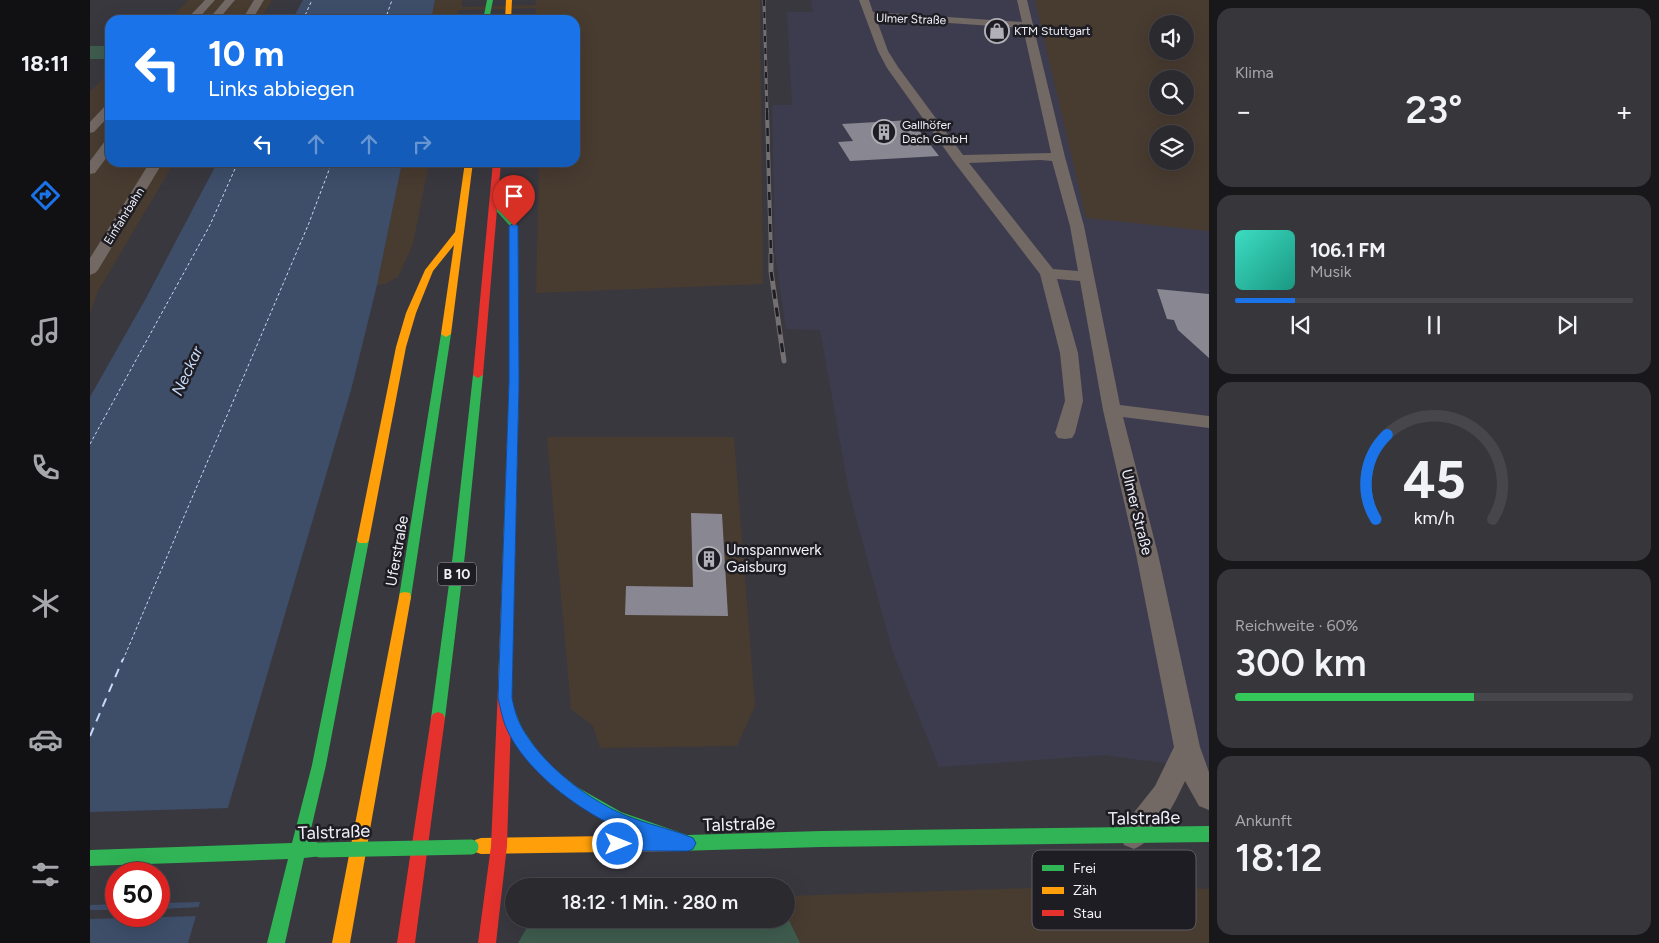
<!DOCTYPE html>
<html lang="de">
<meta charset="utf-8">
<style>
body{margin:0;font-family:Figtree,sans-serif;background:#37363b;color:#f1f3f6;height:100vh;display:flex;flex-direction:column;font-size:19px;white-space:nowrap}
*{box-sizing:border-box;margin:0}
p{font-size:16px;color:#a6a7aa}
.icon{flex:none;width:28px;height:28px;fill:none;stroke:currentColor;stroke-width:2;stroke-linecap:round;stroke-linejoin:round}
.map{position:relative;flex:1;overflow:hidden}
.side{display:flex;flex-direction:column;gap:8px;padding:8px;background:#18171a;width:450px}
.side>*{flex:none}
.banner{position:absolute;left:15px;top:15px;width:475px;height:152px;border-radius:15px;box-shadow:0 5px 20px #0002,0 0 0 1px #47464b;background:#1a73e8;color:#fff;overflow:hidden}
.tools{position:absolute;left:1059px;top:15px;display:grid;gap:10px}
.tools a{display:grid;place-items:center;width:45px;height:45px;border-radius:50%;background:#2b2a2f;box-shadow:0 5px 20px #0002,0 0 0 1px #47464b;font-size:25px}
.speed{position:absolute;left:15px;top:862px;display:flex;gap:10px;font-size:25px;font-weight:700;text-align:center}
.speed>*{display:grid;place-content:center;width:65px;height:65px;border-radius:50%;background:#2b2a2f;box-shadow:0 5px 20px #0002,0 0 0 1px #47464b;line-height:1}
.speed .limit{border:8px solid #d22;background:#fff;color:#111}
.pin{position:absolute;display:grid;place-items:center;width:42px;height:42px;color:#fff;margin:-51px -21px;border-radius:50% 50% 50% 0;rotate:-45deg;box-shadow:0 0 5px #0007}
.pin .icon{rotate:45deg}
.me{position:absolute;width:55px;margin:-28px;rotate:90deg;stroke-linejoin:round;filter:drop-shadow(0 0 4px #0008)}
.turn{display:flex;align-items:center;gap:18px;height:105px;padding:0 20px;font-size:22px}
.turn .icon{width:65px;height:65px;stroke-width:2.5}
.turn b{display:block;font-size:35px;line-height:42px}
.lanes{display:flex;align-items:center;height:48px;padding:0 20px;background:#0003;justify-content:center;gap:25px;direction:ltr}
.lanes .off{opacity:.35}
.big{font-size:38px;font-weight:600;line-height:1.1}
.side .tile{flex:1;display:flex;flex-direction:column;justify-content:center;gap:8px;min-width:0;padding:0 18px;border-radius:15px;background:#37363b}
.side .dial{align-items:center;gap:0}
.dial svg{height:130px;overflow:visible;fill:none;stroke:#47464b;stroke-width:7;stroke-linecap:round;text-anchor:middle}
.dial text{fill:#f1f3f6;stroke:none}
.song{display:flex;align-items:center;gap:15px}
.cover{width:60px;height:60px;border-radius:8px;background:linear-gradient(135deg,hsl(170 70% 55%),hsl(170 70% 35%))}
.played{height:5px;border-radius:2px;background:linear-gradient(90deg,#1a73e8 15%,#47464b 15%)}
.keys{display:flex;justify-content:space-around;direction:ltr}
.heat{display:flex;justify-content:space-between;align-items:center;font-size:28px;direction:ltr}
.charge{height:8px;border-radius:4px;background:linear-gradient(90deg,#34c759 60%,#47464b 0)}
.trip{position:absolute;left:415px;top:878px;width:290px;height:50px;border-radius:25px;background:#2b2a2f;box-shadow:0 5px 20px #0002,0 0 0 1px #47464b;font-weight:600;line-height:50px;text-align:center}
main{display:flex;flex:1;min-height:0}
.dock{display:flex;flex-direction:column;width:90px;justify-content:space-around;align-items:center;background:#111113;color:#a6a7aa}
.dock .icon{width:35px;height:35px}
.dock .active{color:#1a73e8}
.dock b{font-size:22px;color:#f1f3f6}
.map>svg:first-child{display:block}
.built{fill:#3d3c4e;fill-rule:evenodd}
.industrial{fill:#483b30;fill-rule:evenodd}
.green{fill:#3e5c4e}
.water{fill:#3e4e69;fill-rule:evenodd}
.pier{fill:#39383f}
.lines{fill:none;stroke-linecap:round;stroke-linejoin:round}
.ferry-far1{stroke:#c5d9f9;stroke-width:1;stroke-dasharray:3 2.5;stroke-linecap:butt}
.ferry{stroke:#c5d9f9;stroke-width:2;stroke-dasharray:9 7;stroke-linecap:butt}
.building{fill:#898892}
.street{fill:#726864;fill-rule:evenodd}
.fast{fill:#30b455;fill-rule:evenodd}
.slow{fill:#ff9f0a;fill-rule:evenodd}
.jam{fill:#e5322d;fill-rule:evenodd}
.rail-far2-casing{stroke:#746f71;stroke-width:3}
.rail-far1-casing{stroke:#746f71;stroke-width:4}
.rail-casing{stroke:#746f71;stroke-width:5}
.rail-far2{stroke:#1e1d23;stroke-width:2;stroke-dasharray:6;stroke-linecap:butt}
.rail-far1{stroke:#1e1d23;stroke-width:2.5;stroke-dasharray:8;stroke-linecap:butt}
.rail{stroke:#1e1d23;stroke-width:3;stroke-dasharray:9;stroke-linecap:butt}
.fast-bridge{stroke:#30b455;stroke-width:15}
.route{fill:#1a73e8;stroke:#114b97}
.labels{text-anchor:middle;dominant-baseline:central;stroke-width:5;stroke-linejoin:round;paint-order:stroke}
.far-street-label{font-size:12px;fill:#f1f0f9;stroke:#1e1d23}
.far-poi-label{font-size:12px;fill:#f1f0f9;stroke:#1e1d23;text-anchor:start}
.shield{fill:#1e1d23;stroke:#b2b1b9;stroke-width:1}
.shield-label{font-size:14px;font-weight:bold;fill:#f1f0f9}
.street-label{font-size:15px;fill:#f1f0f9;stroke:#1e1d23}
.poi-label{font-size:15px;fill:#f1f0f9;stroke:#1e1d23;text-anchor:start}
.water-label{font-size:16px;font-style:italic;fill:#c5d9f9;stroke:#1e1d23}
.near-street-label{font-size:18px;fill:#f1f0f9;stroke:#1e1d23}
.key{fill:#1e1d23;stroke:#5d5c63;stroke-width:1}
.key-label{font-size:14px;fill:#f1f0f9}
</style>
<main>
<nav class="dock">
<b>18:11</b>
<svg class="icon active" aria-label="directions" viewBox="0 0 24 24"><path d="M12 3l9 9-9 9-9-9zM9 14v-3h6M13 9l2 2-2 2"/></svg>
<svg class="icon" aria-label="music" viewBox="0 0 24 24"><path d="M9 18V5l10-2v13"/><circle cx="6" cy="18" r="3"/><circle cx="16" cy="16" r="3"/></svg>
<svg class="icon" aria-label="phone" viewBox="0 0 24 24"><path d="M5 4h4l2 5-3 2q2 4 5 5l2-3 5 2v4C11 20 4 13 5 4z"/></svg>
<svg class="icon" aria-label="climate" viewBox="0 0 24 24"><path d="M12 3v18M4 7l16 10M4 17L20 7"/></svg>
<svg class="icon" aria-label="car" viewBox="0 0 24 24"><path d="M5 17H2v-5l4-1 3-4h7l3 4 3 1v5h-3M9 17h6M6 11h13"/><circle cx="7" cy="17" r="2"/><circle cx="17" cy="17" r="2"/></svg>
<svg class="icon" aria-label="filters" viewBox="0 0 24 24"><path d="M4 7h16M4 17h16"/><circle cx="9" cy="7" r="2"/><circle cx="15" cy="17" r="2"/></svg>
</nav>
<div class="map">
<svg width="1119" height="943" viewBox="0 0 1119 943">
<rect width="100%" height="100%" fill="#39383f"/>
<path class="built" d="M721 0H1119V769L1014 755 849 767 803 653 759 492 730 330 696 329 685 254 682 105H702L697 12H723ZM1068 24H1095V51H1068ZM1068 79H1095V106H1068ZM1068 134H1095V161H1068Z"/>
<path class="industrial" d="M99 0H182L170 20H78Z
M345 0H372V7L445 5 446 0H670L673 284 446 293 449 163 485 162V20H446V10L444 8 371 10 368 11 367 20H341Z
M945 0H1119V231L996 218ZM1068 24H1095V51H1068ZM1068 79H1095V106H1068ZM1068 134H1095V161H1068Z
M20 73V162L84 163 8 291 0 314V91Z
M312 163H339L323 244 308 277 295 284 287 285Z
M457 437H644L665 706 647 746 510 748 503 726 481 709Z
M1032 885 1119 889V943H454L696 919V896Z"/>
<path class="green" d="M0 46H20V59H0Z
M696 914 710 943H428L442 919H696Z"/>
<path class="water" d="M213 0H345L341 20H202Z
M127 163H312L287 285 261 390 98 943H0V397L55 300ZM26 874H69V916H26Z"/>
<path class="pier" d="M140 808 112 902 69 903V874H26V904L0 905V812Z
M111 907 108 916 0 919V910H26V916H69V909Z"/>
<g class="lines">
<path class="ferry-far1" d="M213 20 222 0
M295 20 302 0
M0 444 120 225 148 162
M33 660 219 223 242 162"/>
<path class="ferry" d="M0 736 33 659"/>
</g>
<path class="building" d="M821 120 849 156 760 161 748 142 763 141 752 124Z
M1067 289 1119 294V358L1088 330 1084 320 1077 319Z
M601 513 632 514 638 616 535 615 536 586 603 587Z"/>
<g class="lines">
<path class="street" d="M115 0H125L107 20H96Z
M135 0H145L128 20H118Z
M164 0H174L162 20H152Z
M769 0H779L783 12 932 22 927 0H937L975 157 994 226 1030 405 1119 416V428L1033 417 1068 554 1110 747 1119 772V810L1109 806 1095 781C1085 803 1066 840 1044 849L1034 845 1030 835 1034 825 1065 786 1084 747 1046 554 1013 410 990 281 967 279 988 353 993 401 985 433 982 438 975 439 968 438 965 433 975 401 970 353 950 274 864 162 797 68 788 51ZM786 18 933 28 961 153 873 155 808 67 798 51ZM950 160 962 161 980 226 988 271 963 269 879 163Z
M20 104V115L4 132 0 133V122L16 105Z
M20 140V153L5 173 0 174V161L15 141Z
M60 162H73L8 270 5 273 0 275V258Z"/>
<path class="fast" d="M397 0H403L399 20H393Z
M401 201H407L428 226 429 385 424 388 419 385 420 226 401 205Z
M356 331 361 334 321 597 320 601 315 602 310 601 309 597 351 334Z
M388 372 393 375 375 554 355 718 353 722 348 724 343 722 341 718 363 554 383 375Z
M273 535 277 537 279 540 236 765 218 842H226L232 844 234 850 232 856 214 858 195 943H177L198 859 0 866V850L202 843 222 765 267 540 269 537Z
M417 702 422 704 432 728 449 753 467 771 487 787 531 812 597 835 731 831 1119 826V842L731 847 587 851 581 848 580 845C519 826 457 796 423 740 418 730 414 719 410 708L412 704Z"/>
<path class="slow" d="M416 0H422L421 20H415Z
M375 162H383L361 334 356 337 351 334 364 245 343 271 326 313 316 347 279 540 277 543H269L267 540 306 347 316 313 335 270 365 232Z
M424 382 429 385 422 688 420 692 415 694 410 692 408 688 419 385Z
M315 592 320 593 321 597 260 943H242L309 597 310 593Z
M587 835 593 838 595 843 593 848 587 851 391 854 385 852 383 846 385 840 391 838Z"/>
<path class="jam" d="M403 162H411L393 375 388 378 383 375Z
M415 682 420 684 422 688 417 846 406 943H388L401 846 408 688 410 684Z
M348 712 353 714 355 718 325 943H307L341 718 343 714Z"/>
<defs>
<path id="rail-far2" d="M674 0 677 113"/>
<path id="rail-far1" d="M677 112 681 255"/>
<path id="rail" d="M681 254V271L694 361"/>
</defs>
<use href="#rail-far2" class="rail-far2-casing"/>
<use href="#rail-far1" class="rail-far1-casing"/>
<use href="#rail" class="rail-casing"/>
<use href="#rail-far2" class="rail-far2"/>
<use href="#rail-far1" class="rail-far1"/>
<use href="#rail" class="rail"/>
<path class="fast-bridge" d="M230 850 381 847"/>
</g>
<path class="route" d="M424 223 428 226 429 383 422 698C424 707 426 716 430 724 451 765 502 804 545 819 564 826 585 830 603 838L606 843 603 849 598 851H528L522 849 519 844 522 838 528 836H549C500 820 434 773 415 725 412 716 410 707 408 698L419 383V226Z"/>
<defs>
<symbol id="shop-ring" viewBox="-11 -11 22 22"><circle r="9.5" fill="#1e1d23" stroke="#b1b0b8" stroke-width="1.5"/><path d="M-5-2.5h2.3a2.7 3.5 0 0 1 5.4 0H5L5.5 6h-11ZM-1.5-2.5h3a1.5 2.3 0 0 0-3 0Z" fill="#b1b0b8"/></symbol>
<symbol id="building-ring" viewBox="-11 -11 22 22"><circle r="9.5" fill="#1e1d23" stroke="#b1b0b8" stroke-width="1.5"/><path d="M-4-6H4V6H1V3H-1V6H-4ZM-2.5-4.3h1.7v1.8h-1.7ZM.8-4.3h1.7v1.8H.8ZM-2.5-1h1.7V.8h-1.7ZM.8-1h1.7V.8H.8Z" fill="#b1b0b8"/></symbol>
</defs>
<g fill-rule="evenodd">
<use href="#shop-ring" x="893" y="17" width="28" height="28"/>
<use href="#building-ring" x="780" y="118" width="28" height="28"/>
<use href="#building-ring" x="605" y="545" width="28" height="28"/>
</g>
<g class="labels">
<g class="far-street-label">
<text transform="translate(821 19) rotate(2)">Ulmer Straße</text>
<text transform="translate(34 216) rotate(-58)">Einfahrbahn</text>
</g>
<g class="far-poi-label">
<text x="924" y="31">KTM Stuttgart</text>
<text x="812" y="125">Gallhöfer<tspan x="812" dy="14">Dach GmbH</tspan></text>
</g>
<rect class="shield" x="348" y="562.5" width="38" height="23" rx="4"/>
<g class="shield-label">
<text x="367" y="574">B 10</text>
</g>
<g class="street-label">
<text transform="translate(1047 512) rotate(76)">Ulmer Straße</text>
<text transform="translate(307 551) rotate(-80)">Uferstraße</text>
</g>
<g class="poi-label">
<text x="636" y="550">Umspannwerk<tspan x="636" dy="17">Gaisburg</tspan></text>
</g>
<g class="water-label">
<text transform="translate(97 371) rotate(-65)">Neckar</text>
</g>
<g class="near-street-label">
<text transform="translate(1054 818) rotate(-1)">Talstraße</text>
<text transform="translate(649 824) rotate(-2)">Talstraße</text>
<text transform="translate(244 832) rotate(-2)">Talstraße</text>
</g>
</g>
<rect x="942" y="850" width="164" height="80" rx="8" class="key"/>
<rect x="952" y="865" width="22" height="6" fill="#30b455"/>
<rect x="952" y="887" width="22" height="7" fill="#ff9f0a"/>
<rect x="952" y="910" width="22" height="6" fill="#e5322d"/>
<g class="key-label">
<text x="983" y="873">Frei</text>
<text x="983" y="895">Zäh</text>
<text x="983" y="918">Stau</text>
</g>
</svg>
<div class="tools">
<a><svg class="icon" aria-label="sound" viewBox="0 0 24 24"><path d="M4 9h4l5-4v14l-5-4H4zM17 9q2 3 0 6"/></svg></a>
<a><svg class="icon" aria-label="search" viewBox="0 0 24 24"><circle cx="10" cy="10" r="6"/><path d="M15 15l6 6"/></svg></a>
<a><svg class="icon" aria-label="layers" viewBox="0 0 24 24"><path d="M12 4l9 5-9 5-9-5zM3 14l9 5 9-5"/></svg></a>
</div>
<div class="speed"><div class="limit">50</div></div>
<div class="pin" style="left:424px;top:226px;background:#d93025"><svg class="icon" aria-label="arrive" viewBox="0 0 24 24"><path d="M6 21V4h12l-3 4 3 4H6"/></svg></div>
<svg class="me" style="left:528px;top:844px" viewBox="-20 -20 40 40"><circle r="17" fill="#1a73e8" stroke="#fff" stroke-width="3"/><path d="M0-11L8 9 0 5-8 9z" fill="#fff"/></svg>
<div class="trip">18:12 · 1 Min. · 280 m</div>
<div class="banner">
<div class="turn"><svg class="icon" aria-label="left" viewBox="0 0 24 24"><path d="M17 20v-9H6M10 6l-5 5 5 5"/></svg><div><b>10 m</b>Links abbiegen</div></div>
<div class="lanes"><svg class="icon" aria-label="left" viewBox="0 0 24 24"><path d="M17 20v-9H6M10 6l-5 5 5 5"/></svg><svg class="icon off" aria-label="ahead" viewBox="0 0 24 24"><path d="M12 20V5M6 11l6-6 6 6"/></svg><svg class="icon off" aria-label="ahead" viewBox="0 0 24 24"><path d="M12 20V5M6 11l6-6 6 6"/></svg><svg class="icon off" aria-label="right" viewBox="0 0 24 24"><path d="M7 20v-9h11M14 6l5 5-5 5"/></svg></div>
</div>
</div>
<section class="side">
<div class="tile"><p>Klima</p>
<div class="heat"><a>−</a><b class="big">23°</b><a>+</a></div>
</div>
<div class="tile">
<div class="song"><i class="cover"></i><div><b>106.1 FM</b><p>Musik</p></div></div>
<div class="played"></div>
<div class="keys"><svg class="icon" aria-label="previous" viewBox="0 0 24 24"><path d="M18 5L8 12l10 7zM5 5v14"/></svg><svg class="icon" aria-label="pause" viewBox="0 0 24 24"><path d="M8 5v14M16 5v14"/></svg><svg class="icon" aria-label="next" viewBox="0 0 24 24"><path d="M6 5l10 7-10 7zM19 5v14"/></svg></div>
</div>
<div class="tile dial"><svg viewBox="0 0 100 80">
<path d="M14 69A42 42 0 1 1 86 69"/>
<path d="M14 69A42 42 0 0 1 21 17" stroke="#1a73e8"/>
<text x="50" y="56" font-size="32" font-weight="700">45</text>
<text x="50" y="72" font-size="11">km/h</text>
</svg></div>
<div class="tile"><p>Reichweite · 60%</p><b class="big">300 km</b><div class="charge"></div></div>
<div class="tile"><p>Ankunft</p><b class="big">18:12</b></div>
</section>
</main>
